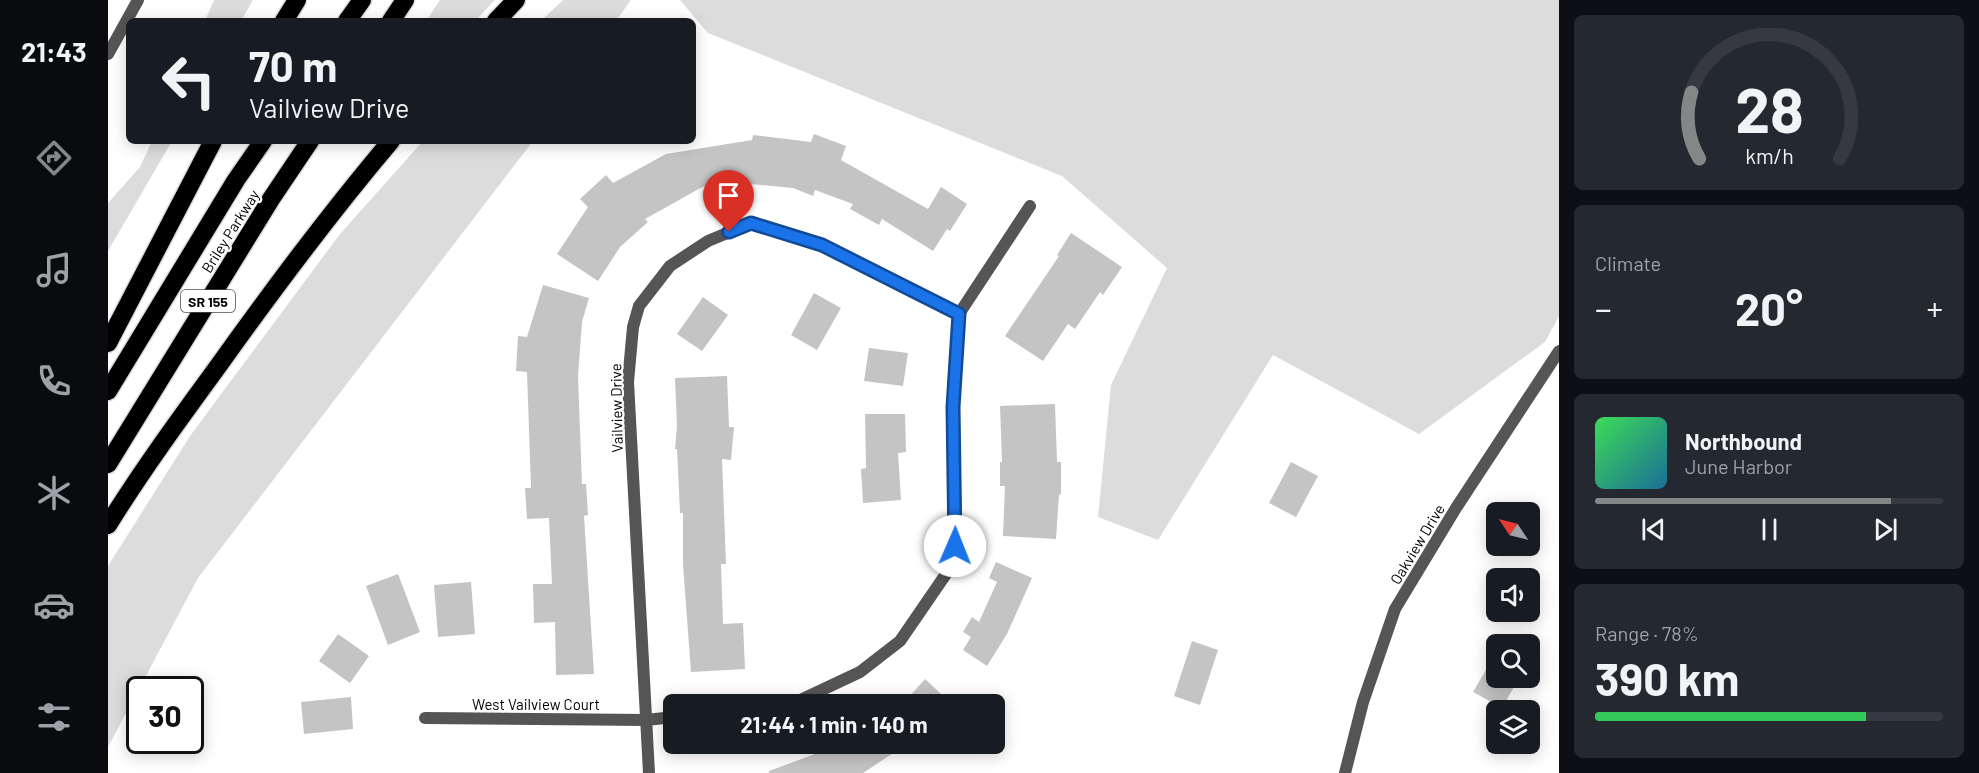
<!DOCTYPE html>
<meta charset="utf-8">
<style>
body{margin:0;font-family:Barlow,sans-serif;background:#242831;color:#f1f3f6;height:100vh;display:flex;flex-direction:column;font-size:22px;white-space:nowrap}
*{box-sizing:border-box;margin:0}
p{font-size:20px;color:#9ea1a6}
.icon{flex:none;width:33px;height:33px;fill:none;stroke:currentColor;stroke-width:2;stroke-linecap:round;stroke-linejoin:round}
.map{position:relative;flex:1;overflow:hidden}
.sheet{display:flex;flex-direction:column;gap:15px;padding:15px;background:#0d0f14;width:420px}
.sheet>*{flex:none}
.top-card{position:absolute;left:18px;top:18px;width:570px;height:126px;border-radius:9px;box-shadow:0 3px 15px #0003;background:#171b24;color:#f1f3f6;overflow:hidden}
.needle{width:39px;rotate:305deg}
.buttons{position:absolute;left:1378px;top:502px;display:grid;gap:12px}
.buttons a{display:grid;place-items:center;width:54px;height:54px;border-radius:9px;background:#171b24;box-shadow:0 3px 15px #0003;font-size:30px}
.speed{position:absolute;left:18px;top:676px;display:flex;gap:12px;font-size:30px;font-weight:700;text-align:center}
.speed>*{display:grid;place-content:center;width:78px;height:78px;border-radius:50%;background:#171b24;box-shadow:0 3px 15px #0003;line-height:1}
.speed .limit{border:3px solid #111;border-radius:9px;background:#fff;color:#111}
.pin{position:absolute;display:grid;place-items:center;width:51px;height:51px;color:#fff;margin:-62px -26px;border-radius:50% 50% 50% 0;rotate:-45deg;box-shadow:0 0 6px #0007}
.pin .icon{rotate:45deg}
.me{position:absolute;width:66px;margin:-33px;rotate:1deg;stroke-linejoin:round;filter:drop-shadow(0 0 4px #0008)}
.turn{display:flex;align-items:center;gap:21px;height:126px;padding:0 24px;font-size:27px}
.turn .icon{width:78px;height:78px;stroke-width:2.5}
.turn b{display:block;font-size:42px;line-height:51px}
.big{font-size:45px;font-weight:700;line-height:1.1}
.sheet .card{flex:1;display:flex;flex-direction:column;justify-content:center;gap:9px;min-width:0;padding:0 21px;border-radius:9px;background:#242831}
.sheet .dial{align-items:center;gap:0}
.dial svg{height:156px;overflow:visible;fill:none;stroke:#363941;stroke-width:7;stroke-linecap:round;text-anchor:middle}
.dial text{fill:#f1f3f6;stroke:none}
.song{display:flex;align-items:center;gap:18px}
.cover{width:72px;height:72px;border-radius:9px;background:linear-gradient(135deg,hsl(130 70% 55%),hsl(200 70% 35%))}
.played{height:6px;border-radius:3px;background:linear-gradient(90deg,#858687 85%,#363941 85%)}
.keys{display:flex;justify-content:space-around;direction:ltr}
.heat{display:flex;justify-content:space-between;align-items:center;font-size:33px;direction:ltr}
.charge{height:9px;border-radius:4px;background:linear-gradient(90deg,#34c759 78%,#363941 0)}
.trip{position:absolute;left:555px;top:694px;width:342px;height:60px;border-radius:9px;background:#171b24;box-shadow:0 3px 15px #0003;font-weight:700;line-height:60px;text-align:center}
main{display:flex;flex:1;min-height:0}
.tabs{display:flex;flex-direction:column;width:108px;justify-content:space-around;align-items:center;background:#090b0e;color:#9ea1a6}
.tabs .icon{width:42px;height:42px}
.tabs .active{color:#858687}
.tabs b{font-size:27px;color:#f1f3f6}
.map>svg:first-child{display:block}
.green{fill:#dcdcdc}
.building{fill:#c4c4c4}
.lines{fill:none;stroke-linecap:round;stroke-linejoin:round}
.motorway-casing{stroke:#dbdbdb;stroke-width:21}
.minor{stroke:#555;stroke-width:12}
.tertiary{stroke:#555;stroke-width:12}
.motorway{stroke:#000;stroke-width:18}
.route-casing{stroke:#114b97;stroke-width:15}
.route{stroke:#1a73e8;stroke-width:10}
.labels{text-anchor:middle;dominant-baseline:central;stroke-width:4.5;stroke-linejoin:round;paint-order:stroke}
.shield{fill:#fff;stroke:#4c4c4c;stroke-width:1.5}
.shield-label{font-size:14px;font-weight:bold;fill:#000}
.street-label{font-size:15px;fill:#000;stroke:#fff}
</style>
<main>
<nav class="tabs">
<b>21:43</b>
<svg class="icon active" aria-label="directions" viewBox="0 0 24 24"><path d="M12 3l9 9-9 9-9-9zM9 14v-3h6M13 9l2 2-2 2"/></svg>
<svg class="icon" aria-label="music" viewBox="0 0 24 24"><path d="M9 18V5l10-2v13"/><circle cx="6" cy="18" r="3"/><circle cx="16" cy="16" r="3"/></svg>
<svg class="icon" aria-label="phone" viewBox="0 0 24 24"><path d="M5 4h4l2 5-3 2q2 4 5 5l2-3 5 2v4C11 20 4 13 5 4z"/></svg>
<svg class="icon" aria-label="climate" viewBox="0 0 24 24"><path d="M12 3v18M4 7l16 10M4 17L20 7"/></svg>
<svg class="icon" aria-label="car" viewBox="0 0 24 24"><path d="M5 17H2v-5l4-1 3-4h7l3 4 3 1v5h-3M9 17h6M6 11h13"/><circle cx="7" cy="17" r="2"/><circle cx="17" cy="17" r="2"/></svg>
<svg class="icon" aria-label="filters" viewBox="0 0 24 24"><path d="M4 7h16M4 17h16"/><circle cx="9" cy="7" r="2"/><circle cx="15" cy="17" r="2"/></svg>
</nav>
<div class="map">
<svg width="1451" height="773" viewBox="0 0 1451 773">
<rect width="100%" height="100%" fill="#fff"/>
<path class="green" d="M106 0H145L133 21H97Z
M332 0H387L367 21H318Z
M455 0H523L508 21H433Z
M572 0H1451V316L1437 342 1311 434 1165 355 1050 540 990 517 1003 385 1059 268 954 176 600 33Z
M44 141H64L0 251V203L32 167Z
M315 141H425L90 578 0 747V566L82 436 232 234Z"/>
<path class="building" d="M706 134 738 146 733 160 820 209 833 187 859 204 842 231 839 229 825 251 774 219 771 225 742 209 745 204 707 190 705 196 685 188 621 182 596 186 537 219 540 222 512 247 490 281 449 254 480 207 472 199 498 175 505 183 558 154 644 140 645 135 703 142Z
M963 233 1014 267 995 295 992 292 967 329 960 324 935 361 897 336 951 256 949 255Z
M435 285 481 298 474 322 470 376 474 484H478L480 515 476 516 486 674 448 675 447 622 426 623 425 584H444L441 518 419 519 417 488H423L419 372 408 371 410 336 419 337Z
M706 293 733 308 709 350 683 335Z
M595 297 620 315 594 351 569 334Z
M761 348 800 353 795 386 756 381Z
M619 376 621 427H626L623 460 614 459 618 564H613L615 624 635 623 637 669 583 672 575 565V513H572L569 449H567L569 426 567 378Z
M947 404 949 462H953V494L951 495 948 539 895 536 897 486H892V462H894L892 406Z
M757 414H797L798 452 790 453 793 500 755 503 753 469 758 468Z
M1183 462 1210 476 1188 517 1161 503Z
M888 562 924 578 899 634 879 666 855 650 863 637 855 632 864 617 871 622 889 582 881 578Z
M290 574 312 632 280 645 258 586Z
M363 582 367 634 330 637 326 585Z
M230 634 261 656 242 683 211 661Z
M1084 641 1110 650 1092 705 1066 696Z
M1389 651V678H1411L1394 708 1365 692Z
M817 679 845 705H794Z
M243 697 245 729 196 734 193 702Z
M734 744H799L755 773H661V771Z"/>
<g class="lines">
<defs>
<path id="motorway" d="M176 21 189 0
M239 21 254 0
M283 21 297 0
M388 21 408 0
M0 343 105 141
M0 391 128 180 155 141
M0 464 163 199 202 141
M0 525C34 470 73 417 111 365 166 288 222 213 283 141"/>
</defs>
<use href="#motorway" class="motorway-casing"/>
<path class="minor" d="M674 705 684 704 752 672 792 641 838 574 847 546 845 407 851 314 922 206
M317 718 538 720 566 717
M541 773 520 382 525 327 531 306 562 266 600 241 643 223 714 245 851 314
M1237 773 1255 702 1287 609 1348 508 1451 351"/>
<path class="tertiary" d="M0 54 30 0"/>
<use href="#motorway" class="motorway"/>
</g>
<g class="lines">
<defs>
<path id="route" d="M621 232 643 223 714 245 851 314 845 407 847 546"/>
</defs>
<use href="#route" class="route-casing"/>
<use href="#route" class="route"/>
</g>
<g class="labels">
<rect class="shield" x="73" y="290" width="54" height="22" rx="4.5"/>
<g class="shield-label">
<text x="100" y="301">SR 155</text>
</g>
<g class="street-label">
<text transform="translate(122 231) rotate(-58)">Briley Parkway</text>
<text transform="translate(508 408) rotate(-91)">Vailview Drive</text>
<text transform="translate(1309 544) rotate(-59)">Oakview Drive</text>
<text x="428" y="704">West Vailview Court</text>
</g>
</g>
</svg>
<div class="buttons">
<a><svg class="needle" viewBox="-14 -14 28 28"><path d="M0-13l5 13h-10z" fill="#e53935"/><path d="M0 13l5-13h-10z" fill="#9ea1a6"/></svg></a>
<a><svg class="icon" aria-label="sound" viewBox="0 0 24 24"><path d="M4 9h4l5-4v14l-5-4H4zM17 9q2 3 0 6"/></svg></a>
<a><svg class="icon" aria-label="search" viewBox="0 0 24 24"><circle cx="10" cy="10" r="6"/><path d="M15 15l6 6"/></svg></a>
<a><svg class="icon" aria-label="layers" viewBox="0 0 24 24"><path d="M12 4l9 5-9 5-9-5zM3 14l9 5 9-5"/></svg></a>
</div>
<div class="speed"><div class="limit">30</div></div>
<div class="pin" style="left:621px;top:232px;background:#d93025"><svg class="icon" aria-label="arrive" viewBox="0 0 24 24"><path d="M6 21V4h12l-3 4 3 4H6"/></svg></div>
<svg class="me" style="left:847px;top:546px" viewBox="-20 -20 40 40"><circle r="19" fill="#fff"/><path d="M0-13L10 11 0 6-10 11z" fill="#1a73e8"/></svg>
<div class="trip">21:44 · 1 min · 140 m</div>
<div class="top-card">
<div class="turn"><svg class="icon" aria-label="left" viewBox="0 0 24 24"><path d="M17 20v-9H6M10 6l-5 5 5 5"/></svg><div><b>70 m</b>Vailview Drive</div></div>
</div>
</div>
<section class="sheet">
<div class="card dial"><svg viewBox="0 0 100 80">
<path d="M14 69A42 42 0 1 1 86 69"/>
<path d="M14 69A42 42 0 0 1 10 35" stroke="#858687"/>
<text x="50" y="56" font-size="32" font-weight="700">28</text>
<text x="50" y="72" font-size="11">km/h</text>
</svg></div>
<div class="card"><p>Climate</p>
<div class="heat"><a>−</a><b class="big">20°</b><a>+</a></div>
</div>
<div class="card">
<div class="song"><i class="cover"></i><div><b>Northbound</b><p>June Harbor</p></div></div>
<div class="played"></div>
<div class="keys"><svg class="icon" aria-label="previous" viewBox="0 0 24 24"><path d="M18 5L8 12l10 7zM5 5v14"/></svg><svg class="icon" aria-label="pause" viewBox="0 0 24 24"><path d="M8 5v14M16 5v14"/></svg><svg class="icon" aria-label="next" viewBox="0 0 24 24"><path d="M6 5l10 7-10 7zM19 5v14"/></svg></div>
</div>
<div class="card"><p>Range · 78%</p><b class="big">390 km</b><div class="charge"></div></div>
</section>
</main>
